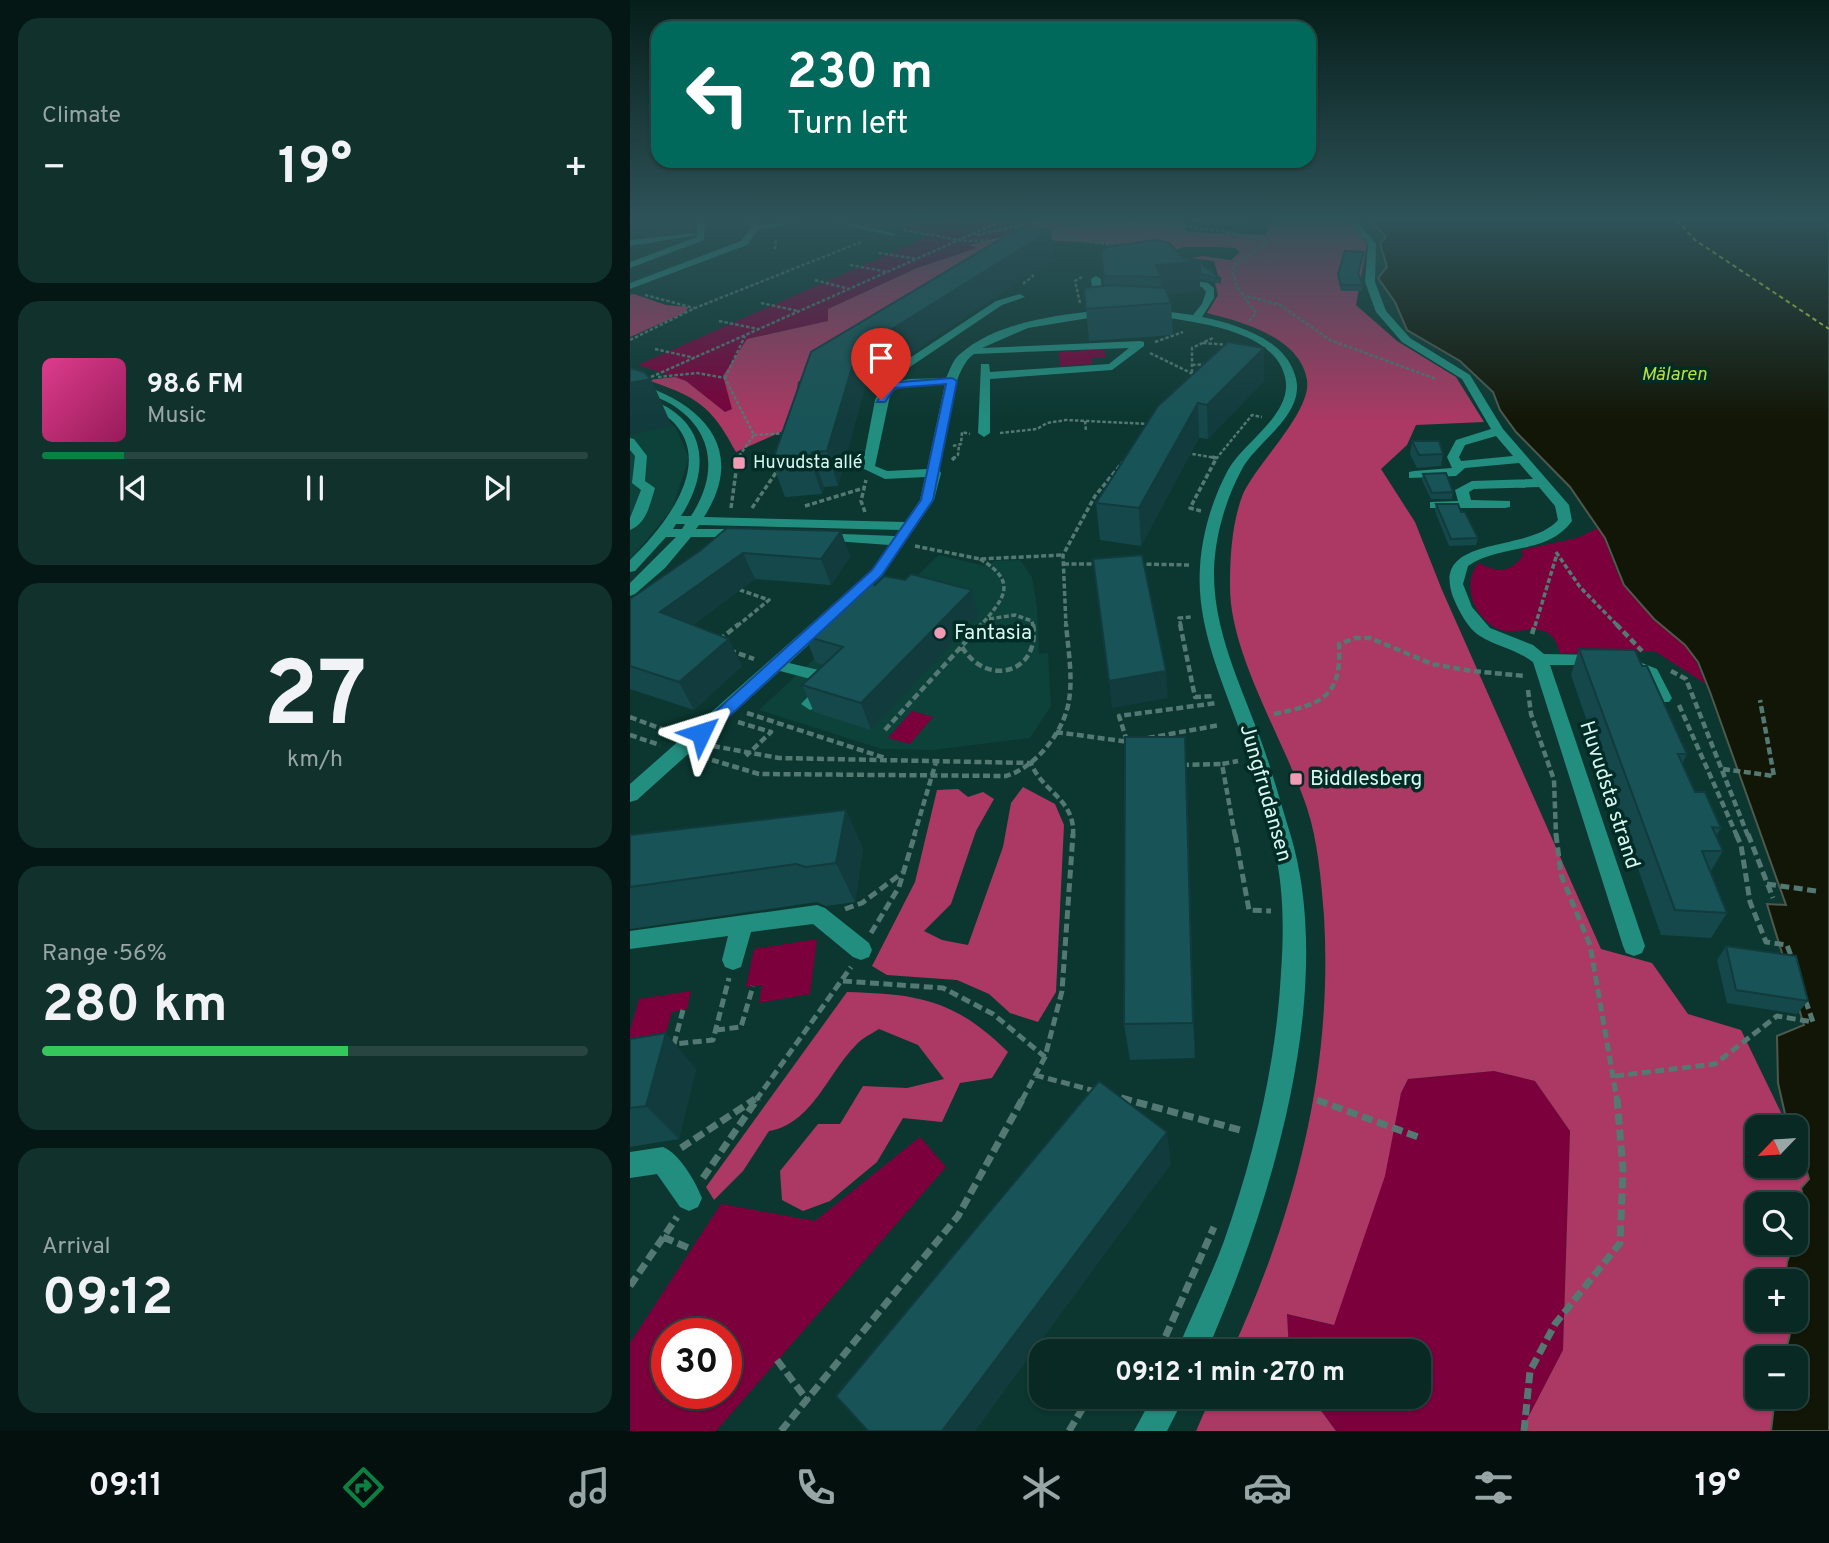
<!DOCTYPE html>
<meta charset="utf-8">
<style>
body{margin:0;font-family:Overpass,sans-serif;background:#11312c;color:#f1f3f6;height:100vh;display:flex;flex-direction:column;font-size:26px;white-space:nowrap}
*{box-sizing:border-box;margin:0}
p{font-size:23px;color:#98a6a6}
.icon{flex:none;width:38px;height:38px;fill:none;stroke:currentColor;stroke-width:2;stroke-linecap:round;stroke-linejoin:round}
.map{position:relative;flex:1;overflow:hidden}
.panel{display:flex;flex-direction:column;gap:18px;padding:18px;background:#041714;width:630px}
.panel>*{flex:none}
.banner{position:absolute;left:21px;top:21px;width:665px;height:147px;border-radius:21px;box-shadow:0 2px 5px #0004,0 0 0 2px #294541;background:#00695c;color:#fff;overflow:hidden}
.needle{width:46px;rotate:245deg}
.buttons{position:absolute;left:1115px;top:1115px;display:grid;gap:14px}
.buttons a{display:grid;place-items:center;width:63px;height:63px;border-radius:14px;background:#082924;box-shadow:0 2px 5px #0004,0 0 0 2px #294541;font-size:35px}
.speed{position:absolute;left:21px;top:1318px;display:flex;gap:14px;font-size:35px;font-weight:700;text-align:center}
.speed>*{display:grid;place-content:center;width:91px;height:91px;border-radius:50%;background:#082924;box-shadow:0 2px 5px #0004,0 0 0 2px #294541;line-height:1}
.speed .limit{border:10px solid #d22;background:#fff;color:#111}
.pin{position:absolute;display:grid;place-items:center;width:60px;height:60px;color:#fff;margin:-72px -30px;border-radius:50% 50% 50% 0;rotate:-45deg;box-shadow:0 0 7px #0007}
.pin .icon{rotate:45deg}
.me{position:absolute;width:77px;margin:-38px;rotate:49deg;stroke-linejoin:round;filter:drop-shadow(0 0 5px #0008)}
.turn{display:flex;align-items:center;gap:24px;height:147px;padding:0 21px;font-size:32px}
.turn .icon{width:91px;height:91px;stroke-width:2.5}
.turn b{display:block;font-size:49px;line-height:60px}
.big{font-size:52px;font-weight:700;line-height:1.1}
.panel .card{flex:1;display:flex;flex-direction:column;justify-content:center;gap:10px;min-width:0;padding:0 24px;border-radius:21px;background:#11312c}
.panel .dial{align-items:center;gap:0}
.dial b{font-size:91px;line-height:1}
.song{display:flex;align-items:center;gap:21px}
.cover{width:84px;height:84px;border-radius:10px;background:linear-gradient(135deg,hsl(330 70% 55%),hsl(330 70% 35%))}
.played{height:7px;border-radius:4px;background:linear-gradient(90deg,#0b8043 15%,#294541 15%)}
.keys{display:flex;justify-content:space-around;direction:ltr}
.heat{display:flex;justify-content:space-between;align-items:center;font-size:38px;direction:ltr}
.charge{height:10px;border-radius:5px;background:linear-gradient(90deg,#34c759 56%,#294541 0)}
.trip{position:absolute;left:399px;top:1339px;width:402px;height:70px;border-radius:21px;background:#082924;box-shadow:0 2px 5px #0004,0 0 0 2px #294541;font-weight:700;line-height:70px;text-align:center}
.menu{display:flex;height:112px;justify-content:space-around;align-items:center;background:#03100e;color:#98a6a6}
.menu .icon{width:49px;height:49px}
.menu .current{color:#0b8043}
.menu b{font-size:32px;color:#f1f3f6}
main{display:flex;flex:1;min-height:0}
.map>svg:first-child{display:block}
.built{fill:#0c423a}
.green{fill:#7b003c;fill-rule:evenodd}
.forest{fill:#ac3864}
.water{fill:#121606;stroke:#4e594c;stroke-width:2}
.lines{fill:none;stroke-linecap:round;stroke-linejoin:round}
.ferry{stroke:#bcde39;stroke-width:2;stroke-dasharray:4.5 3.5;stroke-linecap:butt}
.path-far4{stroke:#537972;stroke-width:2.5;stroke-dasharray:3.5 2;stroke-linecap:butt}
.path-far3{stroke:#537972;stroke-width:3.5;stroke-dasharray:5 2.5;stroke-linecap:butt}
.path-far2{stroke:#537972;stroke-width:4.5;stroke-dasharray:7 3.5;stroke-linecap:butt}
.path-far1{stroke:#537972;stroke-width:5;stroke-dasharray:9 4.5;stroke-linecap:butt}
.path{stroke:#537972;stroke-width:7;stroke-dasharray:11 5;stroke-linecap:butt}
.minor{fill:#228e7f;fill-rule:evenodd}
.wall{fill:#15484b}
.shaded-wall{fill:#113b3d}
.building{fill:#185457;stroke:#113b3d;stroke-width:2}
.route{fill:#1a73e8;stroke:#114b97;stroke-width:2}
.poi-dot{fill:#f19ab3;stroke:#002c26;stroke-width:2.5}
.labels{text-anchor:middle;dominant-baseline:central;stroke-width:7;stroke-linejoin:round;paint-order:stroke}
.far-poi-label{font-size:18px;fill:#dbf6f0;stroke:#002c26;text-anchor:start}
.far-water-label{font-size:19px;font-style:italic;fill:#bcde39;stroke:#002c26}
.poi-label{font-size:21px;fill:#dbf6f0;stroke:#002c26;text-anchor:start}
.street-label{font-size:21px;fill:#dbf6f0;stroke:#002c26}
</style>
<main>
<section class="panel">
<div class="card"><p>Climate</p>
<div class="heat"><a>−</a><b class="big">19°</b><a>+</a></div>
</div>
<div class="card">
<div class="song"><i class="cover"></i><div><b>98.6 FM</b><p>Music</p></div></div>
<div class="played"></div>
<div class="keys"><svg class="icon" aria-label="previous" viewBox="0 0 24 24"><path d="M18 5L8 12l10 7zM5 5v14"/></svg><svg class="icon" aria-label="pause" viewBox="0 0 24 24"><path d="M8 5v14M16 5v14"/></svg><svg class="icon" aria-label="next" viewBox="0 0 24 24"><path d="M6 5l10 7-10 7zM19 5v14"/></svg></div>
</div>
<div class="card dial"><b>27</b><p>km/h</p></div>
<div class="card"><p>Range · 56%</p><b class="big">280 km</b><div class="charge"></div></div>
<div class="card"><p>Arrival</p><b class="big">09:12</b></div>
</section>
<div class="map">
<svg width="1199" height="1431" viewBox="0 0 1199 1431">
<rect width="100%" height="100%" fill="#0b3730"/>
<path class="built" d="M0 400 31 416 46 428 59 458 42 509 0 560Z
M309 555 354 566 365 561 390 560 402 577 407 607 409 654 418 653 421 706 400 738 303 750 252 749 129 710 240 607 251 610Z"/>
<path class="green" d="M286 220H395L403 224 392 232 341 244 349 248 287 268 199 309 198 321 117 339 103 409 95 412 56 381 8 365 301 235 268 228Z
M474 349 476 357 462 358V364L430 366 429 352Z
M968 528C980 546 984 572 996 588 1013 610 1037 625 1056 645 1066 657 1069 670 1076 684L1026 652 930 653C919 612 888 640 866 628 843 616 831 583 849 563 867 573 880 573 893 556L892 550 947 538Z
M282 711 303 717 280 744 258 738Z
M187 939 180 994 129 1003 132 985 116 987 124 949Z
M61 991 57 1009 42 1012 34 1039 0 1045V1030L9 999Z
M864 1071 905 1081 940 1131 933 1350 891 1431H706L681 1397 789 1396V1351H659L657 1314 703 1325 771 1093 778 1079Z
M290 1137 316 1167 86 1431H0V1343L91 1204 185 1221ZM37 1334H96V1393H37Z"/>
<path class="forest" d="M395 220H550L557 232 636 235 642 220H718L737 244 726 305 767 341 826 377 854 422 786 425 777 445 751 469 785 522 812 590 971 949 1022 963 1058 1014 1111 1030 1158 1127H1127V1166H1166V1149L1172 1155 1179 1180 1171 1188 1177 1212 1166 1241V1204H1127V1242L1165 1243 1157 1262 1155 1281H1127V1320H1157L1160 1334 1154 1358H1127V1396L1145 1397 1141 1431H891L933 1350 940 1131 905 1081 864 1071 778 1079 771 1093 755 1176 704 1325 657 1314 659 1351H602C666 1211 703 1070 694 916 691 881 688 841 677 808 655 741 599 654 600 585 600 556 602 522 613 494 627 463 682 411 677 380 670 337 612 322 577 313L588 295 585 283 589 279 584 261 560 258 573 256 601 260 610 252 605 248 587 247H553L542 252 488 244 410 240 168 382 162 427 106 452C81 405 67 397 17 380L45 377 56 381 95 412 102 409 93 376 117 339 198 321V309L287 268 347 248 339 245 392 232 403 224Z
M4 294 36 305 58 307 56 312 0 337V295Z
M393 787 425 804 434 825 426 992 408 1022 380 1013 359 994 327 980 257 975 242 966 285 882 307 790 328 789 338 797 353 792 364 799 346 831 321 904 294 931 312 940 338 945 373 847 381 803Z
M217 992C290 994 325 1000 378 1052L362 1078 330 1083 312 1122 273 1118 247 1162 200 1201 173 1211 152 1200 150 1171 188 1124H210L233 1086 277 1088 314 1079 288 1045 249 1029C241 1034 232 1038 226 1045 198 1073 182 1124 139 1131L113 1171 84 1200 76 1187Z
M581 1397H681L706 1431H566Z"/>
<path class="water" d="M740 220H1199V1431H1141L1145 1397 1166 1396V1358H1154L1160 1334 1157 1320H1166V1281H1155L1157 1262 1177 1212 1171 1188 1179 1179 1172 1155 1166 1149V1127H1158L1148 1083 1147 1036 1174 1025 1137 904 1156 905 1080 692 1068 662 1055 645 1024 619 994 585 975 538 940 487 886 432 870 410 863 392 830 361 777 330 765 302 748 278 757 267 750 243 756 237Z"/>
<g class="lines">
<path class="ferry" d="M1047 220 1065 240 1199 329"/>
<path class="path-far4" d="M562 221 614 223
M274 230 335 241 373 240
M416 232C481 220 569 222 633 240L636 244 606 263 602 270 607 287 626 313 619 321
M347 235 417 220
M416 235 490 246
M145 249 146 238
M249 253 287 259
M220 265 258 272
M185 280 219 289
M393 284 403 276 396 272
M15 295 64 308
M617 296 650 305 700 340 806 379
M131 303 168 311
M450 303 445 281 452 277
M89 321 128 329
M0 340 65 308 231 242
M525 342 553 332
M573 343 599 345
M25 349 65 358
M520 353 563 374
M562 365 578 364
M21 377 374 220
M28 377 67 373 95 378 124 435 107 459
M95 378 115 336
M562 378V348L583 338
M455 421 456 431
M370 433 407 429 417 423 436 420 520 424
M124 435 158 433
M323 446 331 444 332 432 340 434
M557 453 586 458
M323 459 328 455 329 445
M586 459 622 415 632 417"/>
<path class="path-far3" d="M582 457 586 458
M322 460 325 457
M175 506 234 488
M101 508 108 457
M122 508 149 468
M571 511 560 508 587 457
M235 512 231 501 236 480
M285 546 350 559 433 555
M926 552 950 587 988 626
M350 559C389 582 374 599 350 626
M434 564H468
M509 564 559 565
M359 619 385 615 402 621 403 626
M107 626 139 600 110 590
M436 626 433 555 465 496 493 462
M551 626 549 618 562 617
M905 626 927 554"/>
<path class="path-far2" d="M550 624 565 697 584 696
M986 624 1012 651
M902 634 905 624
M89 640 109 624
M332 647C357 688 411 673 403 624
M99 650 124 659
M1041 671 1056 679 1118 836
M898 690 901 714 924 780 926 836
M1049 705 1107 836
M117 713 255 758
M644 714C690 704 712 699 709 644L726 638H740L802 664 842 671 895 676
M0 717 42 733
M108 722 141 732 116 756
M255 730 352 624
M426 732 499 742
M0 735 30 745
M518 738 590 725
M497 741 489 716 587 703
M83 746 149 758 401 763C411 791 446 799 443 836
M72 757 129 774 376 776C405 768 435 731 439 700 443 677 438 648 436 624
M552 765 592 764
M1093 769 1144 776 1130 700
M284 836 306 762
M605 836 592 764 608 761"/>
<path class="path-far1" d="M605 834 619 910 641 911
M926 834 931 875 960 945 987 1100
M1106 834 1111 845 1120 902 1136 942 1157 945 1163 961
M1118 834 1143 898
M1137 884 1186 891
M215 909 232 903 272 873
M241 933 269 887 285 834
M213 981 313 988 363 1014 415 1057
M53 1010 44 1044 83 1040 99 978
M86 1030 111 1027 123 986
M405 1075 465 1091
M985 1076 1085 1064 1147 1016 1183 1022 1175 999
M491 1098 497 1100
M126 1100 221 967
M392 1100 415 1057 432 991 443 834"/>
<path class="path" d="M491 1098 614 1131
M687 1100 788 1137
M51 1148 125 1099
M73 1178 128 1098
M33 1237 61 1249
M0 1286 47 1217
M529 1351 584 1227
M147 1360 178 1401
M151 1431 328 1216 393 1098
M439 1431 460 1396
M894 1431 900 1371 925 1324 990 1243 993 1170 987 1098"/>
<path class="minor" d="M67 220H75L74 240 0 268V262L67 237V235L0 246V240L63 233 67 235Z
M117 220H125L128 225 184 220 128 230 117 245 0 289V283L111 241 121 228Z
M190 220H208L267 234 263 236Z
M717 220H726L746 244 745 282 756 311 780 338 840 375 873 429 939 505 942 521C916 556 871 543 838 566L833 584 842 607 860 628 903 645 914 654 970 655 978 660 970 665H920L1015 946 1012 953 1004 956 996 953 993 946 903 662C886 649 867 647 850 636 838 629 828 609 823 597 800 533 899 554 928 520L925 506 909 487 844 489 839 492 841 500 880 501V507L875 508H800V502L828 501 825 490 842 481 903 479 889 463 835 468 826 476 779 478V472L784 471 822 468 817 457 826 440 861 429 832 379 772 342 746 312 735 282 738 244ZM866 436 883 456 831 461 829 457 835 445Z
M551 273 560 280 578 283 584 288V298L572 317C605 324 654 338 665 375 678 414 625 442 611 471 595 501 585 537 584 570 583 629 609 681 629 735 641 767 650 801 660 833 708 990 640 1206 577 1351H547C562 1314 580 1279 594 1241 624 1155 646 1065 651 973 654 930 654 885 643 843 633 806 623 770 611 734 592 680 566 626 570 567 572 534 582 500 598 470 614 441 664 414 655 377 643 326 555 322 515 314L513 312 518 309 563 315 572 304 576 292 572 287 554 285 547 276Z
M466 276 471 279 473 310H483V314L398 328 352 348 510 341 514 342V346L482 370 360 379V433L354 437 348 433 351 364H359L360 372 479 364 499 348 344 354C320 370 315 441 309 470L311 473 304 500 252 576 159 663 210 675 212 679 210 683 186 708 180 710 171 704 192 682 150 671 7 800 0 802V784L242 570 259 545 191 540 186 539V533L265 536 270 530 69 525 66 529H114L121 533 114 537H61L35 568 5 594 0 596V583L46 537H36L5 571 0 572V560C33 528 88 462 40 419 32 413 21 408 12 402V398C21 396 29 403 37 407 80 433 76 478 51 516H61C88 475 85 431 41 404 29 397 13 393 0 388V381C67 400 120 445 74 517L275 522 290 500 295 477 255 479 232 468 245 400 252 387 256 385 250 379 251 377 366 301 390 294 395 297 372 305 262 379 266 382 279 379 316 378C320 370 323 359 330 354 365 323 421 316 465 311L461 279ZM315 384 297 469 257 471 245 466 261 391 280 385ZM46 524H55L52 529H43Z
M0 438 4 439 17 456 15 481 25 488C20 504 17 523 0 530V518L11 490 2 483 5 456 0 450Z
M997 657 1027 669 1042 698 1039 702H1027L1014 677 989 662 991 658Z
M187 905 195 908 239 943 242 950 239 957 231 960 223 957 183 924 121 932 111 967 103 970 95 967 92 960 98 936 0 949V931Z
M33 1147C50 1154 65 1181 72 1198L68 1207 59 1211 50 1207 27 1174 0 1178V1152Z
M523 1396H555L537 1431H504Z"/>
</g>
<path class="wall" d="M421 230 424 258 236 383 208 486 194 487 192 494 155 497 142 462 181 352Z
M471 252 553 258 591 279V284L570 279V291L538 294 541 303 543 335 459 341 454 288 474 286Z
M733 257 729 274 733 285 732 291H711L708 279V274Z
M634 381 578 439 569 438 511 546 470 540 466 503 528 406Z
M782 441 813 454 811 466 787 468 780 454Z
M793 474 823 492 822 499H801L792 480Z
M806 504 831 512 848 538 846 545 819 546 805 511Z
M211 531 220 557 201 585 125 579 63 625 112 666 64 710 0 689V599L71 550Z
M275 580 342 590 348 616 241 730 184 712 172 685 193 665 186 663 175 636 245 585Z
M949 649 1012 666 1057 754 1052 764 1065 792 1091 828 1086 836 1093 851 1081 871 1097 913 1081 938 1031 935 941 675Z
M555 737 565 1058 500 1060 494 1024Z
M216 810 233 849 225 902 196 906 187 902 0 929V835Z
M1096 946 1178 1001 1167 1014 1097 1003 1087 960Z
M0 1039 66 1069 49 1139 0 1147Z"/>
<path class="shaded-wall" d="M0 220H53L55 231 0 239Z
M421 230 424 258 236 383 208 486 197 451 227 351Z
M570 261V291L532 295 531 277 526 265Z
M634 348V381L578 439 577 405Z
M21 379 42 426 0 435V383Z
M568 403 569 438 511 546 509 508Z
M182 452 194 487 192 494 180 459Z
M211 531 220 557 201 585 191 559Z
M113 553 125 579 45 639 30 612Z
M342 590 348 616 241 730 231 703Z
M99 639 112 666 64 710 49 682Z
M536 671 538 698 482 708 479 681Z
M555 737 557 777 565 1058 563 1023Z
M216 810 233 849 225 902 206 863Z
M36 1033 66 1069 49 1139 16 1106Z
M537 1132 541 1164 345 1431H312Z"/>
<path class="building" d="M391 227 421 230 227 351 197 451 182 452 180 459 142 462 181 352Z
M526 240 539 243 553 258 570 261 526 265 531 277 474 276 471 252 477 247Z
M715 251 734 252 728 273 733 285H711L708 274Z
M570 262 591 279 570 274Z
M483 285 535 288 541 303 456 309 454 288Z
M598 342 634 348 577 405 568 403 509 508 466 503 528 406Z
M0 368 14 372 21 379 0 383Z
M782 441H809L813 454 789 455Z
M816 473 823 492 802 493 793 474Z
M806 504H828L831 512H835L848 538 821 539Z
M97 528 211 531 191 559 113 553 30 612 99 639 49 682 0 666V599L71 550Z
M512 555 536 671 479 681 463 559Z
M281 574 342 590 231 703 172 685 213 647 175 636 239 583 245 585 254 576 275 580Z
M949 649 1005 650 1012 666H1017L1057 754H1048L1065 792H1075L1091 828 1082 827 1093 851H1072L1097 913 1045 910Z
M495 737H555L563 1023 494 1024Z
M216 810 206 863 176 867 166 864 0 887V835Z
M1096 946 1166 956 1178 1001 1106 990Z
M36 1033 16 1106 0 1108V1039Z
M469 1081 537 1132 312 1431H238L206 1396Z"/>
<linearGradient id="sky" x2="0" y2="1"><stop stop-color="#061e1a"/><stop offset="0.52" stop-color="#2e5359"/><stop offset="1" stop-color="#2e5359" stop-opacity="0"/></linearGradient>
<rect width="1199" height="421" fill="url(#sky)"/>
<path class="route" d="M322 378 327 381 303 500 252 575 77 737H66V729L242 570 291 500 316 384 265 388 255 402H247L258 383Z"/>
<g class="poi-dot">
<rect x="102" y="456" width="14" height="14" rx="3.5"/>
<circle cx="310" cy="633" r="7"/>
<rect x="659" y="772" width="14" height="14" rx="3.5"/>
</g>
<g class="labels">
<g class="far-poi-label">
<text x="123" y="463">Huvudsta allé</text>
</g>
<g class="far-water-label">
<text x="1044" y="375">Mälaren</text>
</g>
<g class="poi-label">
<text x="324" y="633">Fantasia</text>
<text x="680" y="779">Biddlesberg</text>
</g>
<g class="street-label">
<text transform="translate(635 793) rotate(74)">Jungfrudansen</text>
<text transform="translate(979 795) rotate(72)">Huvudsta strand</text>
</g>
</g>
</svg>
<div class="buttons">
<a><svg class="needle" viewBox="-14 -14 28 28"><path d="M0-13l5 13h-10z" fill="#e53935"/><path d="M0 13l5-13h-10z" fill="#98a6a6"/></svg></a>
<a><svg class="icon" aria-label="search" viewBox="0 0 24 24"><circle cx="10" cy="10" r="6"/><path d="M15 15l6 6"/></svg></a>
<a>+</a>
<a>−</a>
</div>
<div class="speed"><div class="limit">30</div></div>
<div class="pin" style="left:251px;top:400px;background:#d93025"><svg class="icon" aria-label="arrive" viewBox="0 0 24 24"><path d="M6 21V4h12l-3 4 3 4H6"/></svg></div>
<svg class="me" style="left:71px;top:733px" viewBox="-20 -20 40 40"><path d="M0-17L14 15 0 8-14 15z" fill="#1a73e8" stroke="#fff" stroke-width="4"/></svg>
<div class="trip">09:12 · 1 min · 270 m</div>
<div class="banner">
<div class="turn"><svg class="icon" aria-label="left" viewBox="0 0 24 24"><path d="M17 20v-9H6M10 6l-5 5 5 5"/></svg><div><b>230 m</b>Turn left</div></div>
</div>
</div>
</main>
<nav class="menu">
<b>09:11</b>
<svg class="icon current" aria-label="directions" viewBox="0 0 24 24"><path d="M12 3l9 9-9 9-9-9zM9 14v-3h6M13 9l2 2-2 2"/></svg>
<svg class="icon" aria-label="music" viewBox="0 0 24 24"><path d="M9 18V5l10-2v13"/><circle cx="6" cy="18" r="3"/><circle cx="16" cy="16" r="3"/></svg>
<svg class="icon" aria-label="phone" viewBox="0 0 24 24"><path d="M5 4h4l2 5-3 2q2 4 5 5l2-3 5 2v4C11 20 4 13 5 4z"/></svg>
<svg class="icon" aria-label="climate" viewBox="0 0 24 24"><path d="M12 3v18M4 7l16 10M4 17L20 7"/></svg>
<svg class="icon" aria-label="car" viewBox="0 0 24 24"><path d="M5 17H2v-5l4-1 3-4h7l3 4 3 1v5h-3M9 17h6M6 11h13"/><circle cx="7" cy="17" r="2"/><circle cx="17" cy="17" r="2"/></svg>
<svg class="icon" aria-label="filters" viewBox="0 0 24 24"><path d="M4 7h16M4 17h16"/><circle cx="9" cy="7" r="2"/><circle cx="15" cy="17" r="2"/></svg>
<b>19°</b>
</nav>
